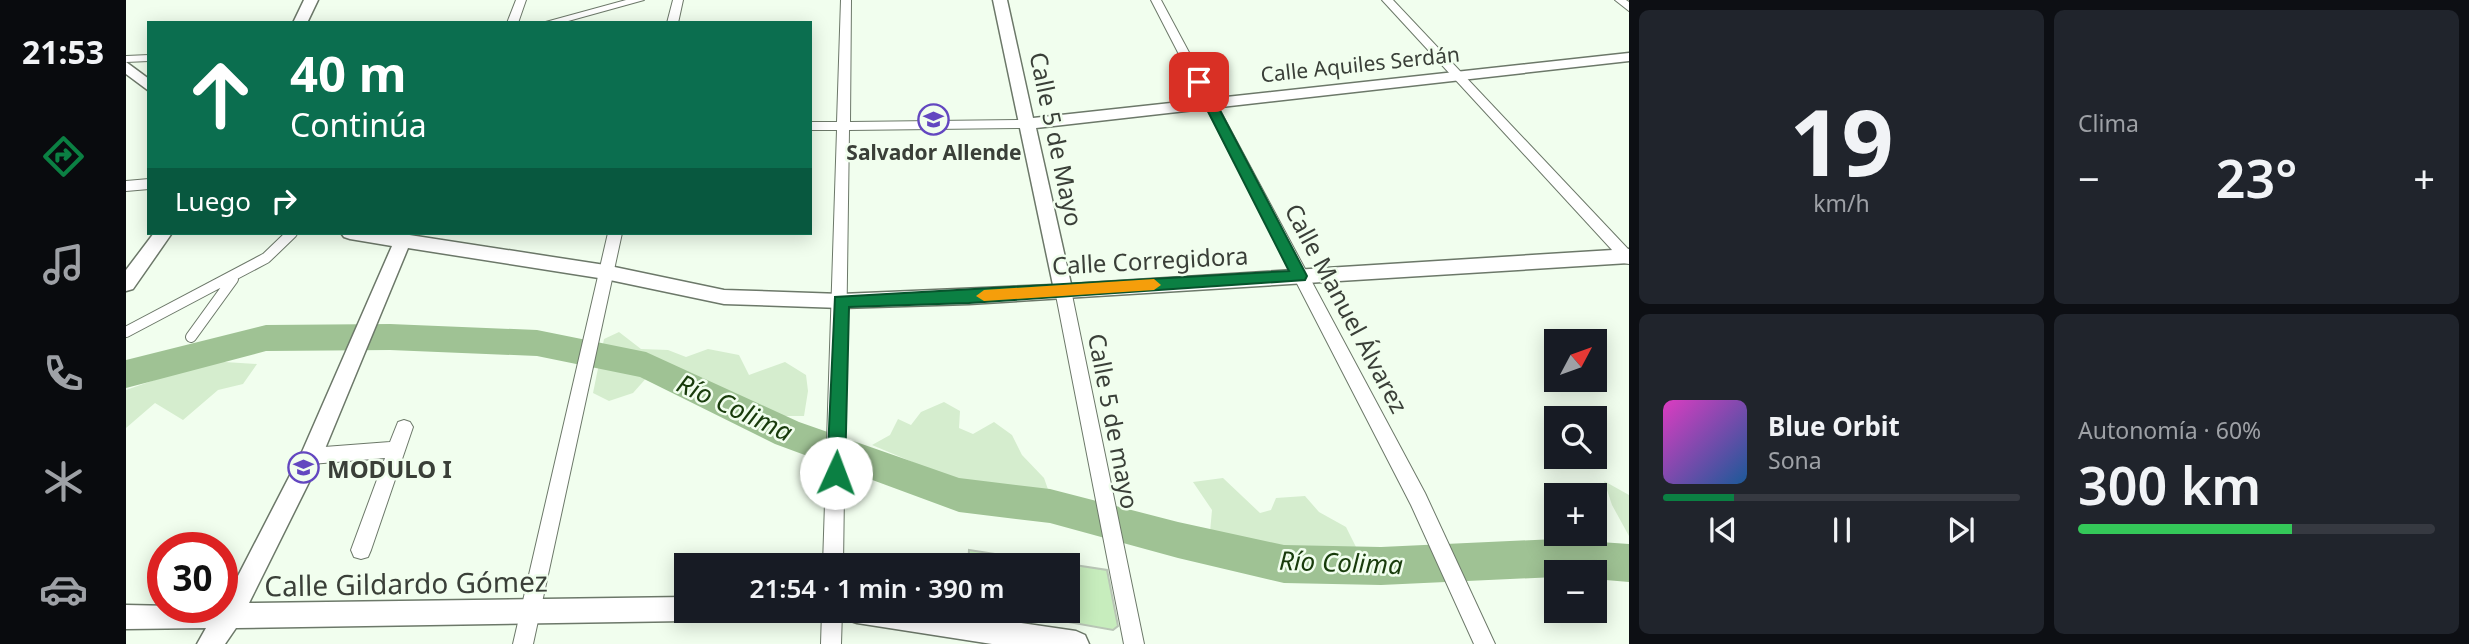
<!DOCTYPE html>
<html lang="es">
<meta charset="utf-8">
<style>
body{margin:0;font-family:"Noto Sans",sans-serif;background:#20242c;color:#f1f3f6;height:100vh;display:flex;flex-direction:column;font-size:26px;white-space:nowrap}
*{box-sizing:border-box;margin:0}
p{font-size:23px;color:#9ea1a6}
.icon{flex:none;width:38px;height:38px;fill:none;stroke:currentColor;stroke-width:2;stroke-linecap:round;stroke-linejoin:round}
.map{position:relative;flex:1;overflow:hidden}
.drawer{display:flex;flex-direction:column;gap:10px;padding:10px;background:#0d0f14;width:840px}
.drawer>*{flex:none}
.banner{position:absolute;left:21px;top:21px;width:665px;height:214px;border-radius:0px;box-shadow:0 4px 18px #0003;background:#0b6e4f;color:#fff;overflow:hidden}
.needle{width:46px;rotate:49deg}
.fabs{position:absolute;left:1418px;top:329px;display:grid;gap:14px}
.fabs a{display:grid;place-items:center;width:63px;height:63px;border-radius:0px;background:#171b24;box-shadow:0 4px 18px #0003;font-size:35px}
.speed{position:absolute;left:21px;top:532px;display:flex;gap:14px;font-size:35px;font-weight:700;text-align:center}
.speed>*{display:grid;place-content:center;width:91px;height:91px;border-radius:50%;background:#171b24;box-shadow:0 4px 18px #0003;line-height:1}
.speed .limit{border:10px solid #d22;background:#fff;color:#111}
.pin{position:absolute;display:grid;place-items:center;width:60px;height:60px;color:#fff;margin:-30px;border-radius:14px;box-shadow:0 4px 10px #0006}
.me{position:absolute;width:77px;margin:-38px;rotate:2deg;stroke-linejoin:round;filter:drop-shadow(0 0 5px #0008)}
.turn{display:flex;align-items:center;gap:24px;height:147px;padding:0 28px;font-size:32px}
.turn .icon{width:91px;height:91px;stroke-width:2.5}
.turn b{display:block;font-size:49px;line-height:60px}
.then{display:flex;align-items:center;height:66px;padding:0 28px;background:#0003;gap:14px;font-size:26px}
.big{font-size:52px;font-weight:600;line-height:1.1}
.drawer .card{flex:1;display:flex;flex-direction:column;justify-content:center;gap:10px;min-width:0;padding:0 24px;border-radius:10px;background:#20242c}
.drawer .dial{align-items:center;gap:0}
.dial b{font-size:91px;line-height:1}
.song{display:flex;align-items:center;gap:21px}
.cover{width:84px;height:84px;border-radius:10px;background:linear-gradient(135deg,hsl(310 70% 55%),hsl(210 70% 35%))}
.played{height:7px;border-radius:4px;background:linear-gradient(90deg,#0b8043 20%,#363941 20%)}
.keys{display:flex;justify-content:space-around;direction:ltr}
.heat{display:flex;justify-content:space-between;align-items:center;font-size:38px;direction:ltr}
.charge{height:10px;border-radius:5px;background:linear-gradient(90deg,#34c759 60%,#363941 0)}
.drawer .tiles{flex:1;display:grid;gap:10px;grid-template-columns:repeat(2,1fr)}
.trip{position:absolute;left:548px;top:553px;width:406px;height:70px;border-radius:0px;background:#171b24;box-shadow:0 4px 18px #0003;font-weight:600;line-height:70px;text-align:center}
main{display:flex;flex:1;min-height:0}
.dock{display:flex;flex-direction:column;width:126px;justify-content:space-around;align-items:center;background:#090b0e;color:#9ea1a6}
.dock .icon{width:49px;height:49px}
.dock .active{color:#0b8043}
.dock b{font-size:32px;color:#f1f3f6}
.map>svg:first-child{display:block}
.green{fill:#d5edce}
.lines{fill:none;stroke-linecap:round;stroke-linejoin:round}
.river{fill:#9fc294;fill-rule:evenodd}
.building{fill:#c7edbd;stroke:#b9c6b6;stroke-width:2}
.pedestrian-casing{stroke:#6c7869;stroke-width:12}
.minor-casing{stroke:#6c7869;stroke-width:2}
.tertiary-casing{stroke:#6c7869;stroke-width:3}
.pedestrian{stroke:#fff;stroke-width:10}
.minor{fill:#fff;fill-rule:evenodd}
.tertiary{fill:#fff;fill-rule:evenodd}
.route{fill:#0b8043;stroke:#07532c;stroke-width:2}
.slow{fill:#f59e0b}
.labels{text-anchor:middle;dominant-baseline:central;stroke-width:5;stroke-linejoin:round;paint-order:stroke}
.far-street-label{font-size:21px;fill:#3a3f38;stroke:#f1feee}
.far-poi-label{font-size:21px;font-weight:bold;fill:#3a3f38;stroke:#f1feee}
.street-label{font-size:24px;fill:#3a3f38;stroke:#f1feee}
.poi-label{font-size:24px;font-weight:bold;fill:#3a3f38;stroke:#f1feee;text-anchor:start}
.water-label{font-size:26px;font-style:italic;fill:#183b0b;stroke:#f1feee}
.near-street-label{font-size:28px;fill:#3a3f38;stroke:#f1feee}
</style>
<main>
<nav class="dock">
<b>21:53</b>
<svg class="icon active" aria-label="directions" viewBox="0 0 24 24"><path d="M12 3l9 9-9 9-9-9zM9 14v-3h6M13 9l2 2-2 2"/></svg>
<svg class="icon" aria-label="music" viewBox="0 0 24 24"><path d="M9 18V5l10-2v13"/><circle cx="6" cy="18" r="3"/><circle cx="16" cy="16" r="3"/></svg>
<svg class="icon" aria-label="phone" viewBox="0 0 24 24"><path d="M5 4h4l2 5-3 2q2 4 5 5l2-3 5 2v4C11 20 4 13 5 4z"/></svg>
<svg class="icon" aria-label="climate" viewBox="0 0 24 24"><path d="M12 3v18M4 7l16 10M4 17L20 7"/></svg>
<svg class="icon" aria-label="car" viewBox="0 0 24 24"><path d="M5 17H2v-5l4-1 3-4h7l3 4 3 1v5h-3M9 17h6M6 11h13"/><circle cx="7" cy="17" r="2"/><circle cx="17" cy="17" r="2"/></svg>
</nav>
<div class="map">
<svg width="1503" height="644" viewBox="0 0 1503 644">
<rect width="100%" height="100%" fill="#f1feee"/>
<path class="green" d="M493 332 515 349 542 350 560 357 582 349 613 355 623 375 659 362 680 375 682 391 678 416H644L597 409 570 383 544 386 523 375 507 393 483 401 467 393 478 339Z
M83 361 131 364 117 384 92 390 57 420 29 403 0 428V390Z
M818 402 834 411 833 428 847 434 868 422 886 435 896 455 918 478 924 495 829 480 746 445 764 435 772 419 785 425 795 412Z
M1097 478 1134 513 1145 510 1150 498 1179 496 1193 512 1220 527 1231 549 1159 555 1084 532 1086 510 1067 482Z
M1478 481 1503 495V536L1486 505Z"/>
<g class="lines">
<path class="river" d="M264 324 411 330 520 352 673 422 833 478 924 489 1052 522 1158 545 1255 547 1430 539 1503 544V582L1468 579V572H1430V577L1255 585 1158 583 1052 558 924 523 833 512 649 444 514 377 411 356 264 350 140 351 0 388V360L140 325Z"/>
</g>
<path class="building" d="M843 550 889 557 888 565H842Z
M942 564 981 570 992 626 987 630 942 622Z"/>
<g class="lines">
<defs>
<path id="pedestrian" d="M0 332 140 258 166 233
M65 337 107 279"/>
<path id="minor" d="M390 0H400L392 23H381Z
M500 0H518L435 23H416Z
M547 0H557L552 23H541Z
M715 0H725L724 122 901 120 907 124 901 128 723 130 717 565H697L711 130H684V122H711Z
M1025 0H1035L1299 493 1369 644H1348L1285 505Z
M1256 0H1267L1503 250V264L1498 263Z
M1489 0H1500L1503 2V11Z
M23 55V61L0 62V56Z
M23 179V189L0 191V181Z
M482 233H496L407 644H387Z
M937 284 945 290 1018 644H998L929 290Z
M278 420 284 422 287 427 245 550 242 557 235 559 228 557 225 550 259 458 185 464 179 462 176 456 179 450 185 448 264 442 272 422Z
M696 611H716L715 644H695Z"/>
<path id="tertiary" d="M178 0H192L181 23H167Z
M867 0H881L907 118 1503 53V61L910 128 945 284 1503 249V263L843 304 715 308 598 304 479 279 282 248 196 456 123 603 560 597V611H572L569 618 560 621 110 628 99 644H71L80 628 0 629V605L96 607 176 452 266 246 224 239 218 237 215 233 277 234 479 265 598 290 715 294 927 285Z
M0 62 23 79V91L0 74Z
M28 233H46L7 289 0 291V270Z
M719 611H812L950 631 959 635 963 644H866L731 623 722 620Z"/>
</defs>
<use href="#pedestrian" class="pedestrian-casing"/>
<use href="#minor" class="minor-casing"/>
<use href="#tertiary" class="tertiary-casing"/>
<use href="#pedestrian" class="pedestrian"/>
<use href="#minor" class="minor"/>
<use href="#tertiary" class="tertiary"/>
</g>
<path class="route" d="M1073 78 1079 82 1181 276 1179 280 843 303 723 307 719 473 716 478 710 481 703 478 701 473 709 297 1163 271 1067 82Z"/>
<path class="slow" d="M1028 279 1035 285 1028 290 858 301 850 296 858 290Z"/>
<defs>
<symbol id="school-ring" viewBox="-11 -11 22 22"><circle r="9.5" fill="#f1feee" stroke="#6347c0" stroke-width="1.5"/><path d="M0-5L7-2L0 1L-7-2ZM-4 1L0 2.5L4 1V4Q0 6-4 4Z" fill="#6347c0"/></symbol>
</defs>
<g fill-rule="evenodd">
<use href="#school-ring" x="790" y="102" width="35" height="35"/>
<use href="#school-ring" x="160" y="450" width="35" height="35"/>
</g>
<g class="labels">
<g class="far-street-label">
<text transform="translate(1234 64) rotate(-6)">Calle Aquiles Serdán</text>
</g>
<g class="far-poi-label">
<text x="808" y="152">Salvador Allende</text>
</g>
<g class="street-label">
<text transform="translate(931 139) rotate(78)">Calle 5 de Mayo</text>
<text transform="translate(1024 260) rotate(-3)">Calle Corregidora</text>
<text transform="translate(1221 308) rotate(62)">Calle Manuel Álvarez</text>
<text transform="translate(988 421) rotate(79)">Calle 5 de mayo</text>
</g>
<g class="poi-label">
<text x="201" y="468">MODULO I</text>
</g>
<g class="water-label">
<text transform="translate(609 407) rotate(25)">Río Colima</text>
<text transform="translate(1215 562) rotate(2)">Río Colima</text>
</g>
<g class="near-street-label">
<text transform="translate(280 583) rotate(-1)">Calle Gildardo Gómez</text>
</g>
</g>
</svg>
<div class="fabs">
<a><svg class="needle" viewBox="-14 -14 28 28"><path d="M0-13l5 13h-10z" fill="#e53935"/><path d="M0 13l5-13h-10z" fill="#9ea1a6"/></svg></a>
<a><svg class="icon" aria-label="search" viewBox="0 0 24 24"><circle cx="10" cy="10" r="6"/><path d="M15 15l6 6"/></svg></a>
<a>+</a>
<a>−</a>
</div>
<div class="speed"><div class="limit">30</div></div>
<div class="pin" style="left:1073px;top:82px;background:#d93025"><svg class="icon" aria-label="arrive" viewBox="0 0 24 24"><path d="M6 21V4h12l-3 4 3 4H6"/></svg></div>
<svg class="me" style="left:710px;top:473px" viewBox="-20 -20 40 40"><circle r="19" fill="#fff"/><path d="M0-13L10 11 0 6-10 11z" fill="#0b8043"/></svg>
<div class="trip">21:54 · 1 min · 390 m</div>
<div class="banner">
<div class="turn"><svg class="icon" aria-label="ahead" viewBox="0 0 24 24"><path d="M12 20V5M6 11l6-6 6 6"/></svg><div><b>40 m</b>Continúa</div></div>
<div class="then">Luego<svg class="icon" aria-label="right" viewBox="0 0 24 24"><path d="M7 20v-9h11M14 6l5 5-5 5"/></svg></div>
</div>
</div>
<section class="drawer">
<div class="tiles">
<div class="card dial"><b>19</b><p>km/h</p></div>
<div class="card"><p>Clima</p>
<div class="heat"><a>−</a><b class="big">23°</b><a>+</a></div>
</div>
<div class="card">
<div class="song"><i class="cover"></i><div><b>Blue Orbit</b><p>Sona</p></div></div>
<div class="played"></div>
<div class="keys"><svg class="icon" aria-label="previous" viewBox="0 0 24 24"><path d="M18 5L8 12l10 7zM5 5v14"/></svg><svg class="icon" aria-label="pause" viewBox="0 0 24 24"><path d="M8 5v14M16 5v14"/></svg><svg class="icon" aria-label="next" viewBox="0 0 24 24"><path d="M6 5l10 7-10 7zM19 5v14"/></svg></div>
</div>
<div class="card"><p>Autonomía · 60%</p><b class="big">300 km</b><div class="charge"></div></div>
</div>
</section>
</main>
